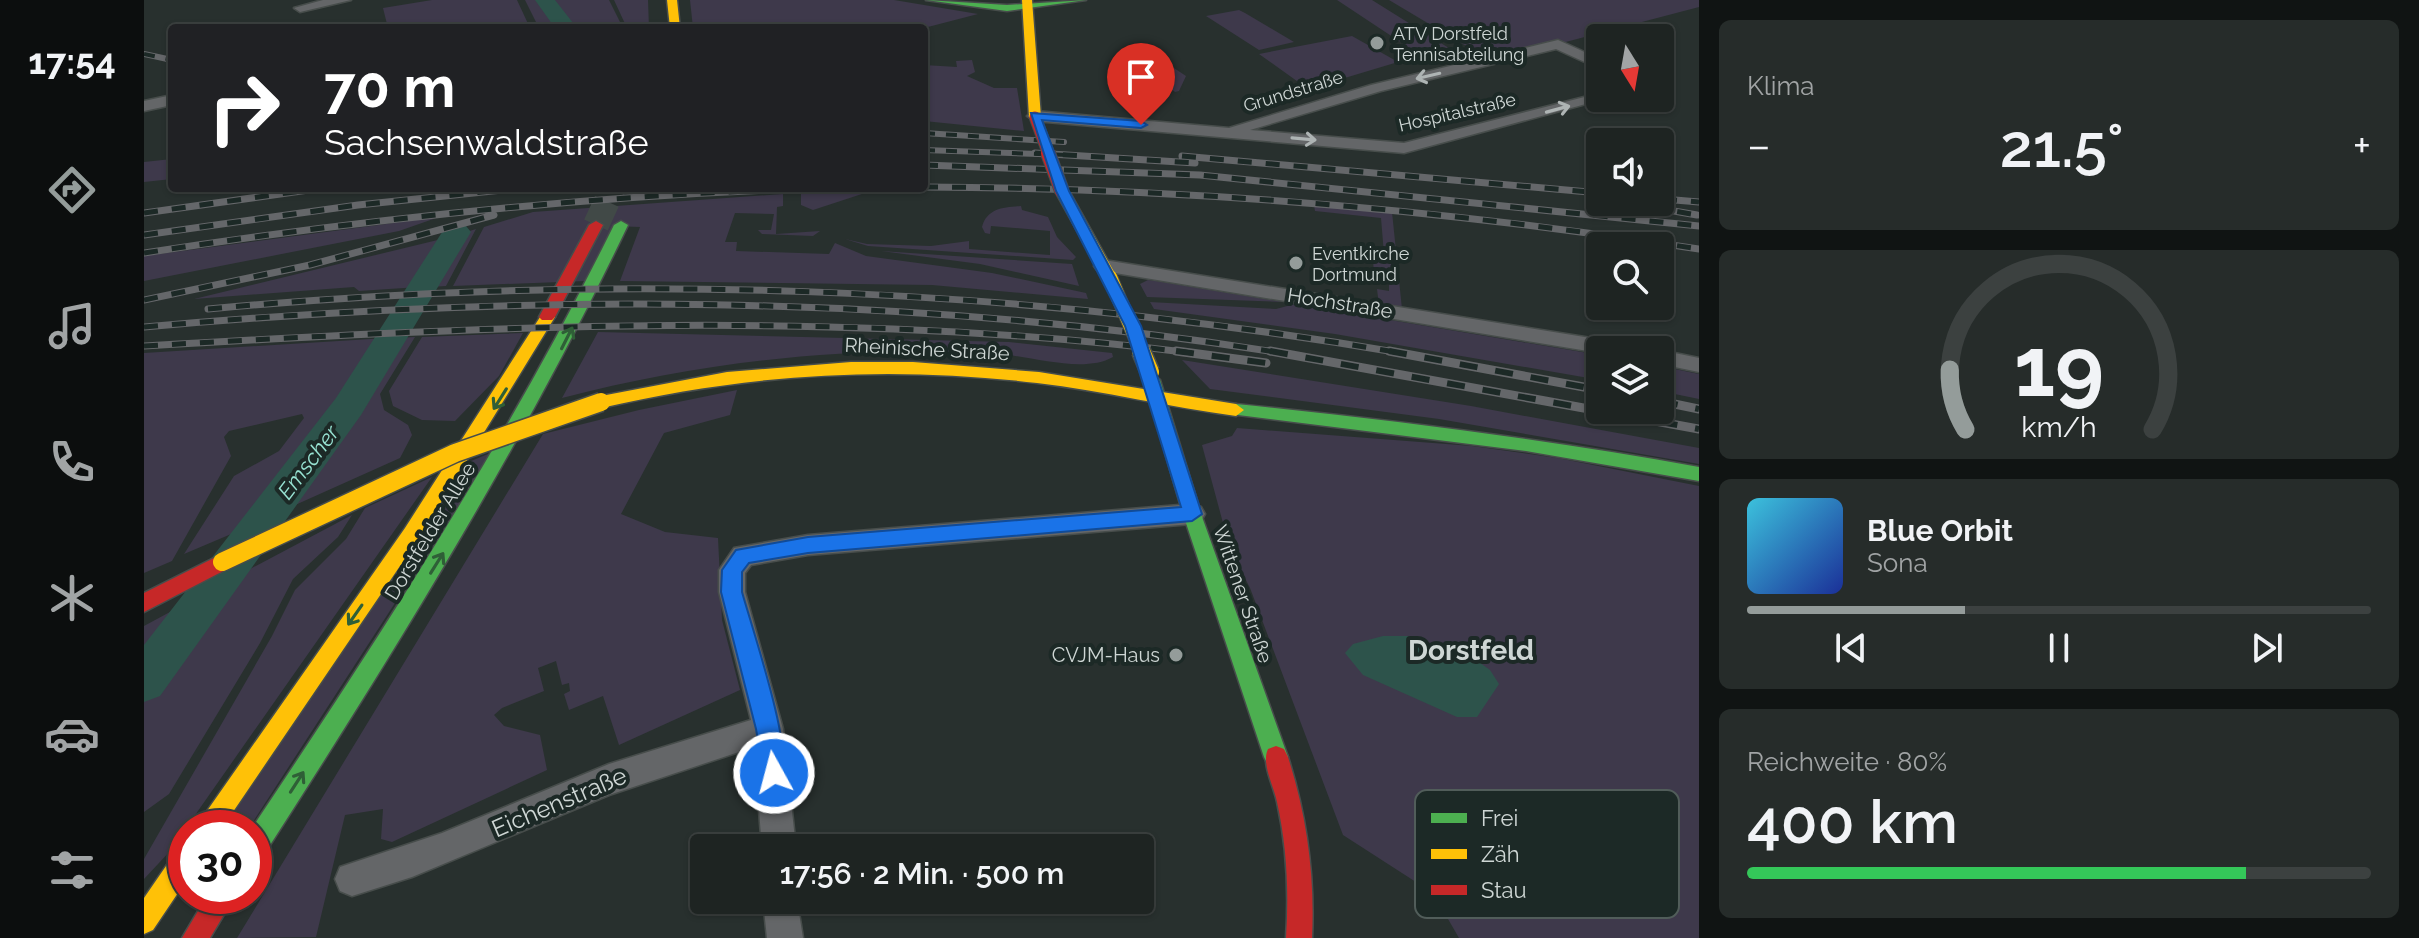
<!DOCTYPE html>
<html lang="de">
<meta charset="utf-8">
<style>
body{margin:0;font-family:Raleway,sans-serif;background:#262c2a;color:#f1f3f6;height:100vh;display:flex;flex-direction:column;font-size:30px;white-space:nowrap}
*{box-sizing:border-box;margin:0}
p{font-size:26px;color:#a1a4a5}
.icon{flex:none;width:44px;height:44px;fill:none;stroke:currentColor;stroke-width:2;stroke-linecap:round;stroke-linejoin:round}
.map{position:relative;flex:1;overflow:hidden}
.drawer{display:flex;flex-direction:column;gap:20px;padding:20px;background:#101413;width:720px}
.drawer>*{flex:none}
.top-card{position:absolute;left:24px;top:24px;width:760px;height:168px;border-radius:8px;box-shadow:0 2px 6px #0004,0 0 0 2px #3c4140;background:#202124;color:#fff;overflow:hidden}
.needle{width:52px;rotate:169deg}
.controls{position:absolute;left:1442px;top:24px;display:grid;gap:16px}
.controls a{display:grid;place-items:center;width:88px;height:88px;border-radius:8px;background:#1e2422;box-shadow:0 2px 6px #0004,0 0 0 2px #3c4140;font-size:40px}
.speed{position:absolute;left:24px;top:810px;display:flex;gap:16px;font-size:40px;font-weight:700;text-align:center}
.speed>*{display:grid;place-content:center;width:104px;height:104px;border-radius:50%;background:#1e2422;box-shadow:0 2px 6px #0004,0 0 0 2px #3c4140;line-height:1}
.speed .limit{border:12px solid #d22;background:#fff;color:#111}
.pin{position:absolute;display:grid;place-items:center;width:68px;height:68px;color:#fff;margin:-82px -34px;border-radius:50% 50% 50% 0;rotate:-45deg;box-shadow:0 0 8px #0007}
.pin .icon{rotate:45deg}
.me{position:absolute;width:88px;margin:-44px;rotate:353deg;stroke-linejoin:round;filter:drop-shadow(0 0 6px #0008)}
.turn{display:flex;align-items:center;gap:28px;height:168px;padding:0 24px;font-size:36px}
.turn .icon{width:104px;height:104px;stroke-width:2.5}
.turn b{display:block;font-size:56px;line-height:68px}
.big{font-size:60px;font-weight:600;line-height:1.1}
.drawer .tile{flex:1;display:flex;flex-direction:column;justify-content:center;gap:12px;min-width:0;padding:0 28px;border-radius:12px;background:#262c2a}
.drawer .dial{align-items:center;gap:0}
.dial svg{height:208px;overflow:visible;fill:none;stroke:#3c4140;stroke-width:7;stroke-linecap:round;text-anchor:middle}
.dial text{fill:#f1f3f6;stroke:none}
.song{display:flex;align-items:center;gap:24px}
.cover{width:96px;height:96px;border-radius:12px;background:linear-gradient(135deg,hsl(190 70% 55%),hsl(230 70% 35%))}
.played{height:8px;border-radius:4px;background:linear-gradient(90deg,#949c9a 35%,#3c4140 35%)}
.keys{display:flex;justify-content:space-around;direction:ltr}
.heat{display:flex;justify-content:space-between;align-items:center;font-size:44px;direction:ltr}
.charge{height:12px;border-radius:6px;background:linear-gradient(90deg,#34c759 80%,#3c4140 0)}
.trip{position:absolute;left:546px;top:834px;width:464px;height:80px;border-radius:8px;background:#1e2422;box-shadow:0 2px 6px #0004,0 0 0 2px #3c4140;font-weight:600;line-height:80px;text-align:center}
main{display:flex;flex:1;min-height:0}
.dock{display:flex;flex-direction:column;width:144px;justify-content:space-around;align-items:center;background:#0c0e0e;color:#a1a4a5}
.dock .icon{width:56px;height:56px}
.dock .active{color:#949c9a}
.dock b{font-size:36px;color:#f1f3f6}
.map>svg:first-child{display:block}
.green{fill:#3e394b}
.water{fill:#2d534b}
.lines{fill:none;stroke-linecap:round;stroke-linejoin:round}
.river{fill:#2d534b;fill-rule:evenodd}
.secondary-tunnel{stroke:#414947;stroke-width:26;stroke-dasharray:26 13;stroke-linecap:butt}
.street-casing{stroke:#474d4b;stroke-width:3}
.fast-casing{stroke:#474d4b;stroke-width:3}
.slow-casing{stroke:#474d4b;stroke-width:3}
.jam-casing{stroke:#474d4b;stroke-width:3}
.street{fill:#646668;fill-rule:evenodd}
.fast{fill:#4caf50;fill-rule:evenodd}
.slow{fill:#ffc107;fill-rule:evenodd}
.jam{fill:#c62828;fill-rule:evenodd}
.rail-far2-casing{stroke:#65676a;stroke-width:6}
.rail-far1-casing{stroke:#65676a;stroke-width:7}
.rail-casing{stroke:#65676a;stroke-width:9}
.rail-far2{stroke:#1c2926;stroke-width:4;stroke-dasharray:11;stroke-linecap:butt}
.rail-far1{stroke:#1c2926;stroke-width:5;stroke-dasharray:14;stroke-linecap:butt}
.rail{stroke:#1c2926;stroke-width:6;stroke-dasharray:18;stroke-linecap:butt}
.slow-bridge-far1-casing{stroke:#474d4b;stroke-width:16;stroke-linecap:butt}
.slow-bridge-casing{stroke:#474d4b;stroke-width:21;stroke-linecap:butt}
.jam-bridge-far1-casing{stroke:#474d4b;stroke-width:13;stroke-linecap:butt}
.jam-bridge-casing{stroke:#474d4b;stroke-width:16;stroke-linecap:butt}
.slow-bridge-far1{stroke:#ffc107;stroke-width:14}
.slow-bridge{stroke:#ffc107;stroke-width:18}
.jam-bridge-far1{stroke:#c62828;stroke-width:11}
.jam-bridge{stroke:#c62828;stroke-width:14}
.oneway{stroke:#aeb4b4}
.oneway2{stroke:#2f5f37}
.route{fill:#1a73e8;stroke:#114b97;stroke-width:2}
.poi-dot{fill:#949c9a;stroke:#1c2926;stroke-width:3}
.labels{text-anchor:middle;dominant-baseline:central;stroke-width:8;stroke-linejoin:round;paint-order:stroke}
.far-poi-label{font-size:18px;fill:#ced6d4;stroke:#1c2926;text-anchor:start}
.far-street-label{font-size:18px;fill:#ced6d4;stroke:#1c2926}
.street-label{font-size:20px;fill:#ced6d4;stroke:#1c2926}
.poi-label{font-size:20px;fill:#ced6d4;stroke:#1c2926;text-anchor:end}
.water-label{font-size:22px;font-style:italic;fill:#98e3d3;stroke:#1c2926}
.near-street-label{font-size:24px;fill:#ced6d4;stroke:#1c2926}
.district-label{font-size:28px;font-weight:bold;fill:#ced6d4;stroke:#1c2926}
.key{fill:#1c2926;stroke:#515d5a;stroke-width:2}
.key-label{font-size:22px;fill:#ced6d4}
</style>
<main>
<nav class="dock">
<b>17:54</b>
<svg class="icon active" aria-label="directions" viewBox="0 0 24 24"><path d="M12 3l9 9-9 9-9-9zM9 14v-3h6M13 9l2 2-2 2"/></svg>
<svg class="icon" aria-label="music" viewBox="0 0 24 24"><path d="M9 18V5l10-2v13"/><circle cx="6" cy="18" r="3"/><circle cx="16" cy="16" r="3"/></svg>
<svg class="icon" aria-label="phone" viewBox="0 0 24 24"><path d="M5 4h4l2 5-3 2q2 4 5 5l2-3 5 2v4C11 20 4 13 5 4z"/></svg>
<svg class="icon" aria-label="climate" viewBox="0 0 24 24"><path d="M12 3v18M4 7l16 10M4 17L20 7"/></svg>
<svg class="icon" aria-label="car" viewBox="0 0 24 24"><path d="M5 17H2v-5l4-1 3-4h7l3 4 3 1v5h-3M9 17h6M6 11h13"/><circle cx="7" cy="17" r="2"/><circle cx="17" cy="17" r="2"/></svg>
<svg class="icon" aria-label="filters" viewBox="0 0 24 24"><path d="M4 7h16M4 17h16"/><circle cx="9" cy="7" r="2"/><circle cx="15" cy="17" r="2"/></svg>
</nav>
<div class="map">
<svg width="1555" height="938" viewBox="0 0 1555 938">
<rect width="100%" height="100%" fill="#28302e"/>
<path class="green" d="M288 0H373L386 28H244L239 8Z
M381 0H465L479 28H395Z
M470 0H504L505 28H483Z
M546 0H750L834 14 780 28H549Z
M1193 0H1228L1308 50 1276 55Z
M1245 0H1555V7L1414 44 1344 59Z
M1095 10 1101 13 1150 42 1115 50 1062 16Z
M1208 36 1254 62 1164 89 1115 54Z
M828 60 831 72 823 76 850 88H873L880 131 780 121V65L813 67 812 61Z
M1018 60 1042 76 1035 91 1031 92 996 64Z
M28 159V179L0 182V162Z
M727 191 669 210 657 205V193Z
M639 194V206L633 207 632 234 676 231 669 236 618 234 614 230H627L630 214 591 213 581 242H593L592 251 685 254 691 243 722 256 848 273 942 293 944 299 788 285 476 281 496 227 469 226 442 281 309 286 340 227 389 212Z
M1170 205 1248 212 1258 309 1235 305 1233 289 1245 291V284L1230 275 1229 259H1251V256L1240 254 1237 218 1171 211Z
M877 206 878 210 904 217 913 237 932 257 929 260 724 246 701 239 723 244 787 246 825 241V249L906 255V231L847 226 846 234 841 233 838 227C843 208 860 207 877 206Z
M295 217 255 231 0 281V256Z
M332 229 302 286 286 287 316 234Z
M302 238 275 287 215 291 210 287 50 299Z
M737 251 928 264 935 286 836 264Z
M1004 280 1012 281 1139 302 1003 297 996 284Z
M1006 302 1132 309 1151 304 1456 355V380L1191 334 1010 309Z
M454 332 865 342 968 353 969 357C939 374 887 356 854 354 706 345 561 361 418 398Z
M379 333 355 376 311 421 278 420 249 406 245 391 278 337Z
M271 337 236 394 240 410 264 425 268 435 256 458 140 510 252 338Z
M243 338 118 521 40 554 90 476 135 451 160 418 158 414 85 431 80 437 87 456 28 561 0 573V353Z
M1038 360 1327 406 1555 448V464L1295 419 1066 389Z
M1516 366 1555 374V399L1516 391Z
M593 390 586 415 520 433 477 514 521 532 574 538 578 620 596 690 475 745 459 696 425 710 420 694 426 691 425 683 418 685 412 661 394 668 400 691 358 708 350 715 360 726 396 735 403 770 248 842 237 839 239 809 201 815 172 937 93 938 399 434 495 410Z
M1093 428 1328 446 1414 458 1555 486V938H1315L1289 893 1199 835 1106 588 1086 549 1058 445 1088 436Z
M349 452 105 828H79L327 461Z
M288 477 42 828V834L0 879V859L128 636 151 590 202 539 221 508Z
M208 515 194 537 149 579 116 643 25 794 0 812V695L89 578Z
M63 592 0 676V626Z"/>
<path class="water" d="M1239 636H1266L1298 649 1318 650 1346 670 1355 684 1333 717H1313L1219 675 1201 653 1209 644Z"/>
<g class="lines">
<path class="river" d="M391 0H411L433 28H411Z
M312 223 322 226 327 232 217 415 16 696 0 702V645L192 398 302 226Z"/>
<path class="secondary-tunnel" d="M452 225 469 188"/>
<defs>
<path id="street" d="M179 0H207L156 12 150 8Z
M1414 40 1456 59V69L1412 49 1237 91 1106 130 1260 143 1456 93V98H1464L1260 153 891 121 883 116 891 111 1085 128 1227 85Z
M28 95V105L0 111V101Z
M960 260 1478 343 1489 350H1456V353L953 270 950 266 953 262Z
M1515 350H1516L1555 358V372L1516 364Z
M1048 504 1057 507 1061 514 1057 521 1048 524 664 555 607 565 601 573V592L639 729 652 848H618L610 747 465 795 268 877 208 896 196 891 191 879 196 867 298 833 465 764 607 720 575 592V570L590 548 664 535Z
M619 900H653L659 938H623Z"/>
<path id="fast" d="M782 0 863 5 942 0 863 11Z
M477 221 484 225C379 445 251 651 119 856L110 859 108 828C239 632 366 436 470 225Z
M1008 374 1016 380 1057 514 1144 757 1140 765 1132 768 1124 765 1120 757 1039 514 1000 380Z
M1092 404C1247 420 1402 439 1555 467V481L1382 451 1086 414 1084 410Z"/>
<path id="slow" d="M523 0H533L536 28H526Z
M878 0H888L897 117 891 121 885 117Z
M918 187 925 191 973 277 971 280H961L959 277 911 191Z
M403 312 411 317 275 538 78 828H51L261 528 398 314Z
M707 362H769L895 372 1092 404 1100 410 1092 416C1025 407 960 391 893 383 743 365 604 374 457 408L449 402 457 396 583 372Z
M42 846V881L9 930 0 934V898L33 850Z"/>
<path id="jam" d="M452 221 459 225 411 317 408 320H398L395 317 445 225Z
M78 554 85 556 88 562 85 568 0 612V593Z
M1132 746 1140 749 1144 757C1163 817 1171 875 1168 938H1142C1145 892 1143 847 1133 802 1130 786 1117 764 1124 749Z
M63 896H91L66 938H38Z"/>
</defs>
<use href="#street" class="street-casing"/>
<use href="#fast" class="fast-casing"/>
<use href="#slow" class="slow-casing"/>
<use href="#jam" class="jam-casing"/>
<use href="#street" class="street"/>
<use href="#fast" class="fast"/>
<use href="#slow" class="slow"/>
<use href="#jam" class="jam"/>
<defs>
<path id="rail-far2" d="M0 54 28 60
M780 133 920 142
M780 150 923 155"/>
<path id="rail-far1" d="M891 153 1051 163
M1038 156 1456 193
M780 165 1056 175 1555 226
M780 187C1041 188 1298 209 1555 249
M1519 199 1555 202
M1478 202 1553 215
M0 213 179 188
M0 235 214 205 377 188
M0 253C229 218 457 194 689 188
M0 300 166 265 350 215
M64 309C467 272 858 285 1257 353
M0 327C381 293 760 293 1138 353
M0 346C349 326 700 309 1048 353"/>
<path id="rail" d="M1032 351 1122 363
M1126 351 1555 429
M1245 351 1456 390
M1516 401 1555 409"/>
</defs>
<use href="#rail-far2" class="rail-far2-casing"/>
<use href="#rail-far1" class="rail-far1-casing"/>
<use href="#rail" class="rail-casing"/>
<use href="#rail-far2" class="rail-far2"/>
<use href="#rail-far1" class="rail-far1"/>
<use href="#rail" class="rail"/>
<defs>
<path id="slow-bridge-far1" d="M966 277 998 353"/>
<path id="slow-bridge" d="M997 351 1006 372
M78 562 311 453 457 402"/>
<path id="jam-bridge-far1" d="M891 117 905 155"/>
<path id="jam-bridge" d="M904 153 918 191"/>
</defs>
<use href="#slow-bridge-far1" class="slow-bridge-far1-casing"/>
<use href="#slow-bridge" class="slow-bridge-casing"/>
<use href="#jam-bridge-far1" class="jam-bridge-far1-casing"/>
<use href="#jam-bridge" class="jam-bridge-casing"/>
<use href="#slow-bridge-far1" class="slow-bridge-far1"/>
<use href="#slow-bridge" class="slow-bridge"/>
<use href="#jam-bridge-far1" class="jam-bridge-far1"/>
<use href="#jam-bridge" class="jam-bridge"/>
</g>
<defs><path id="oneway-shaft" d="M-6 0H5M1.5-3L5.5 0L1.5 3" fill="none" stroke-width="1.6" stroke-linecap="round" stroke-linejoin="round" transform="scale(2)"/></defs>
<g class="oneway">
<use href="#oneway-shaft" transform="translate(1284 76) rotate(167)"/>
<use href="#oneway-shaft" transform="translate(1414 109) rotate(-15)"/>
<use href="#oneway-shaft" transform="translate(1160 139) rotate(5)"/>
</g>
<g class="oneway2">
<use href="#oneway-shaft" transform="translate(423 338) rotate(-63)"/>
<use href="#oneway-shaft" transform="translate(356 399) rotate(122)"/>
<use href="#oneway-shaft" transform="translate(293 563) rotate(-58)"/>
<use href="#oneway-shaft" transform="translate(211 615) rotate(125)"/>
<use href="#oneway-shaft" transform="translate(153 782) rotate(-57)"/>
</g>
<path class="route" d="M887 113 997 121 1003 125 997 128 898 120 925 191 997 326 1058 514 1048 521 664 553 605 563 598 572V592C608 628 650 752 638 781L630 785 621 781 612 729 577 592 578 570 592 550 664 537 1037 507 981 326 912 191Z"/>
<g class="poi-dot">
<circle cx="1233" cy="43" r="8"/>
<circle cx="1152" cy="263" r="8"/>
<circle cx="1032" cy="655" r="8"/>
</g>
<g class="labels">
<g class="far-poi-label">
<text x="1249" y="33">ATV Dorstfeld<tspan x="1249" dy="21">Tennisabteilung</tspan></text>
<text x="1168" y="253">Eventkirche<tspan x="1168" dy="21">Dortmund</tspan></text>
</g>
<g class="far-street-label">
<text transform="translate(1149 91) rotate(-17)">Grundstraße</text>
<text transform="translate(1313 112) rotate(-13)">Hospitalstraße</text>
</g>
<g class="street-label">
<text transform="translate(1196 303) rotate(9)">Hochstraße</text>
<text transform="translate(783 349) rotate(3)">Rheinische Straße</text>
<text transform="translate(286 531) rotate(-59)">Dorstfelder Allee</text>
<text transform="translate(1099 594) rotate(71)">Wittener Straße</text>
</g>
<g class="poi-label">
<text x="1016" y="655">CVJM-Haus</text>
</g>
<g class="water-label">
<text transform="translate(164 462) rotate(-53)">Emscher</text>
</g>
<g class="near-street-label">
<text transform="translate(415 802) rotate(-23)">Eichenstraße</text>
</g>
<g class="district-label">
<text x="1327" y="650">Dorstfeld</text>
</g>
</g>
<rect x="1271" y="790" width="264" height="128" rx="12" class="key"/>
<rect x="1287" y="813" width="36" height="10" fill="#4caf50"/>
<rect x="1287" y="849" width="36" height="10" fill="#ffc107"/>
<rect x="1287" y="885" width="36" height="10" fill="#c62828"/>
<g class="key-label">
<text x="1337" y="826">Frei</text>
<text x="1337" y="862">Zäh</text>
<text x="1337" y="898">Stau</text>
</g>
</svg>
<div class="controls">
<a><svg class="needle" viewBox="-14 -14 28 28"><path d="M0-13l5 13h-10z" fill="#e53935"/><path d="M0 13l5-13h-10z" fill="#a1a4a5"/></svg></a>
<a><svg class="icon" aria-label="sound" viewBox="0 0 24 24"><path d="M4 9h4l5-4v14l-5-4H4zM17 9q2 3 0 6"/></svg></a>
<a><svg class="icon" aria-label="search" viewBox="0 0 24 24"><circle cx="10" cy="10" r="6"/><path d="M15 15l6 6"/></svg></a>
<a><svg class="icon" aria-label="layers" viewBox="0 0 24 24"><path d="M12 4l9 5-9 5-9-5zM3 14l9 5 9-5"/></svg></a>
</div>
<div class="speed"><div class="limit">30</div></div>
<div class="pin" style="left:997px;top:125px;background:#d93025"><svg class="icon" aria-label="arrive" viewBox="0 0 24 24"><path d="M6 21V4h12l-3 4 3 4H6"/></svg></div>
<svg class="me" style="left:630px;top:773px" viewBox="-20 -20 40 40"><circle r="17" fill="#1a73e8" stroke="#fff" stroke-width="3"/><path d="M0-11L8 9 0 5-8 9z" fill="#fff"/></svg>
<div class="trip">17:56 · 2 Min. · 500 m</div>
<div class="top-card">
<div class="turn"><svg class="icon" aria-label="right" viewBox="0 0 24 24"><path d="M7 20v-9h11M14 6l5 5-5 5"/></svg><div><b>70 m</b>Sachsenwaldstraße</div></div>
</div>
</div>
<section class="drawer">
<div class="tile"><p>Klima</p>
<div class="heat"><a>−</a><b class="big">21.5°</b><a>+</a></div>
</div>
<div class="tile dial"><svg viewBox="0 0 100 80">
<path d="M14 69A42 42 0 1 1 86 69"/>
<path d="M14 69A42 42 0 0 1 8 46" stroke="#949c9a"/>
<text x="50" y="56" font-size="32" font-weight="700">19</text>
<text x="50" y="72" font-size="11">km/h</text>
</svg></div>
<div class="tile">
<div class="song"><i class="cover"></i><div><b>Blue Orbit</b><p>Sona</p></div></div>
<div class="played"></div>
<div class="keys"><svg class="icon" aria-label="previous" viewBox="0 0 24 24"><path d="M18 5L8 12l10 7zM5 5v14"/></svg><svg class="icon" aria-label="pause" viewBox="0 0 24 24"><path d="M8 5v14M16 5v14"/></svg><svg class="icon" aria-label="next" viewBox="0 0 24 24"><path d="M6 5l10 7-10 7zM19 5v14"/></svg></div>
</div>
<div class="tile"><p>Reichweite · 80%</p><b class="big">400 km</b><div class="charge"></div></div>
</section>
</main>
